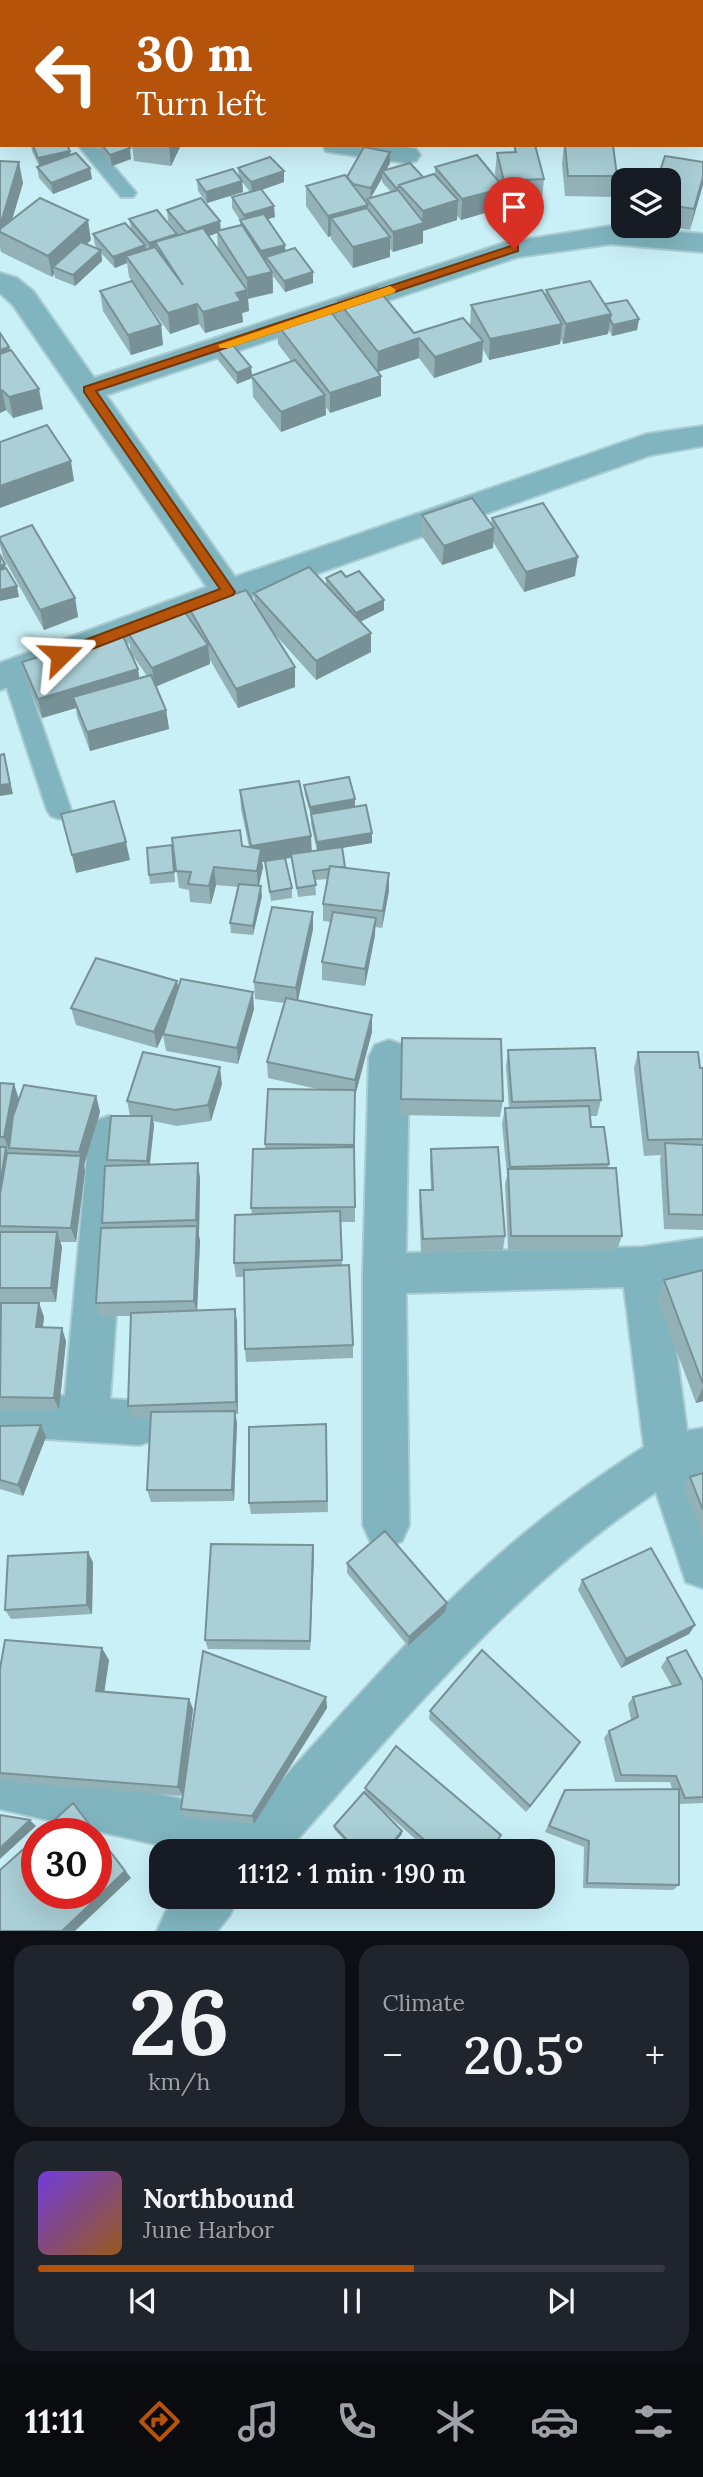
<!DOCTYPE html>
<meta charset="utf-8">
<style>
body{margin:0;font-family:Lora,serif;background:#20242c;color:#f1f3f6;height:100vh;display:flex;flex-direction:column;font-size:26px;white-space:nowrap}
*{box-sizing:border-box;margin:0}
p{font-size:23px;color:#9ea1a6}
.icon{flex:none;width:38px;height:38px;fill:none;stroke:currentColor;stroke-width:2;stroke-linecap:round;stroke-linejoin:round}
.map{position:relative;height:1931px;overflow:hidden}
.details{display:flex;flex-direction:column;gap:14px;padding:14px;background:#0d0f14;flex:1}
.details>*{flex:none}
.hud{position:absolute;left:0px;top:0px;width:704px;height:147px;box-shadow:0 7px 28px #0002;background:#b45309;color:#fff;overflow:hidden}
.buttons{position:absolute;left:611px;top:168px;display:grid;gap:14px}
.buttons a{display:grid;place-items:center;width:70px;height:70px;border-radius:14px;background:#171b24;box-shadow:0 7px 28px #0002;font-size:35px}
.speed{position:absolute;left:21px;top:1818px;display:flex;gap:14px;font-size:35px;font-weight:700;text-align:center}
.speed>*{display:grid;place-content:center;width:91px;height:91px;border-radius:50%;background:#171b24;box-shadow:0 7px 28px #0002;line-height:1}
.speed .limit{border:10px solid #d22;background:#fff;color:#111}
.pin{position:absolute;display:grid;place-items:center;width:60px;height:60px;color:#fff;margin:-72px -30px;border-radius:50% 50% 50% 0;rotate:-45deg;box-shadow:0 0 7px #0007}
.pin .icon{rotate:45deg}
.me{position:absolute;width:77px;margin:-38px;rotate:69deg;stroke-linejoin:round;filter:drop-shadow(0 0 5px #0008)}
.turn{display:flex;align-items:center;gap:24px;height:147px;padding:0 21px;font-size:32px}
.turn .icon{width:91px;height:91px;stroke-width:2.5}
.turn b{display:block;font-size:49px;line-height:60px}
.big{font-size:52px;font-weight:600;line-height:1.1}
.details .card{flex:1;display:flex;flex-direction:column;justify-content:center;gap:10px;min-width:0;padding:0 24px;border-radius:21px;background:#20242c}
.details .dial{align-items:center;gap:0}
.dial b{font-size:91px;line-height:1}
.song{display:flex;align-items:center;gap:21px}
.cover{width:84px;height:84px;border-radius:10px;background:linear-gradient(135deg,hsl(260 70% 55%),hsl(30 70% 35%))}
.played{height:7px;border-radius:4px;background:linear-gradient(90deg,#b45309 60%,#363941 60%)}
.keys{display:flex;justify-content:space-around;direction:ltr}
.heat{display:flex;justify-content:space-between;align-items:center;font-size:38px;direction:ltr}
.details .tiles{flex:1;display:grid;gap:14px;grid-template-columns:1fr 1fr}
.card:last-child{grid-column:span 2}
.trip{position:absolute;left:149px;top:1839px;width:406px;height:70px;border-radius:21px;background:#171b24;box-shadow:0 7px 28px #0002;font-weight:600;line-height:70px;text-align:center}
.tabs{display:flex;height:112px;justify-content:space-around;align-items:center;background:#090b0e;color:#9ea1a6}
.tabs .icon{width:49px;height:49px}
.tabs .current{color:#b45309}
.tabs b{font-size:32px;color:#f1f3f6}
.map>svg:first-child{display:block}
.lines{fill:none;stroke-linecap:round;stroke-linejoin:round}
.lane-casing{stroke:#aaccd2;stroke-width:4}
.street-casing{stroke:#aaccd2;stroke-width:4}
.lane{fill:#80b5bf;fill-rule:evenodd}
.street{fill:#80b5bf;fill-rule:evenodd}
.wall{fill:#92b2b8;fill-rule:evenodd}
.shaded-wall{fill:#779196}
.building{fill:#aacfd6;stroke:#779196;stroke-width:2}
.route{fill:#b45309;stroke:#753606;stroke-width:2}
.slow{fill:#f59e0b}
</style>
<div class="map">
<svg width="703" height="1931" viewBox="0 0 703 1931">
<rect width="100%" height="100%" fill="#caf0f7"/>
<g class="lines">
<defs>
<path id="lane" d="M78 145H95L133 189 136 193 133 197H121Z
M13 665 21 667 24 673 71 810 67 816 59 819 51 816 47 810 2 673 5 667Z"/>
<path id="street" d="M0 87H2V103H0Z
M323 145H395L416 149 420 155 416 161 406 163 336 153 326 151Z
M611 226 703 234V252L611 244 518 257 106 395 235 577 647 434 703 426V446L651 455 240 601 0 690V663L207 587 13 305 0 293V273L17 278 33 291 94 378 504 243Z
M389 1040 403 1045 409 1057 406 1253 643 1247 703 1238V1278L667 1283 687 1431 703 1428V1472L696 1474 703 1495V1588L686 1582 656 1492C512 1588 401 1724 286 1852H190L0 1809V1759L182 1799 248 1817C330 1729 408 1635 499 1555 544 1515 593 1480 644 1447L624 1287 406 1293 409 1525 402 1541 386 1548 370 1541 363 1525V1274L369 1057 375 1045Z
M109 1116 123 1121 129 1134 110 1399 140 1401 156 1407 162 1423 156 1439 140 1445 0 1436V1392L65 1396 89 1134 95 1121Z
M178 1897H238L230 1915 217 1931H157L165 1913Z"/>
</defs>
<use href="#lane" class="lane-casing"/>
<use href="#street" class="street-casing"/>
<use href="#lane" class="lane"/>
<use href="#street" class="street"/>
</g>
<path class="wall" d="M31 145H67L70 155 90 168 92 179 53 194 39 178 37 167 39 166 32 151Z
M98 145H126L131 159 112 166 99 151Z
M132 145H181L171 166 134 161Z
M514 145 544 179 542 199 503 201 502 208 461 220 457 216V220L423 231V243L393 252 390 249V257L353 268 331 239V236L328 237 306 206V186L347 177 390 163 386 170 423 177 435 174V167L496 179 495 173 497 153 514 152ZM382 178V182L391 192 371 198Z
M564 145 617 176 614 197 565 196 562 164Z
M0 161 23 183 12 220 91 240 87 244 98 249 95 245 93 234 131 228 129 219 177 234V235H179L168 221 167 210 221 230 240 225V220L232 208V197L250 192 242 182 243 192 207 203 198 191 197 180 239 177 238 168 284 171V182L262 190 275 217 268 219 285 245V251L313 283 285 292 273 276V293L248 298 249 311 242 313 243 322 205 333 199 324 170 334 129 277 127 263 115 268 101 253 102 261 75 286 55 278 54 274 52 277 1 252 0 248ZM217 233 218 249 209 236Z
M703 162 690 230 663 226H668V180Z
M546 290 605 304 639 319 637 330 612 336 609 330 608 334 563 344 561 339 560 344 489 360 483 349 482 362 434 378 419 358 378 372 381 376V396L330 413 326 407V415L281 432 253 397 252 378 237 384 218 360 217 349 251 367 252 376 291 361 278 344 277 324 338 321V301L414 333 470 325 471 305 545 296Z
M100 291 161 325 163 345 131 355 103 311Z
M0 333 9 347 10 350 43 409 13 418 6 410 0 413Z
M422 515 491 524 492 518 575 576 524 592 493 542V548L442 565 421 535Z
M0 537 75 598 78 617 44 630 3 557 0 545Z
M346 577 384 600V610L361 621 371 652 316 680 271 630 295 667V687L238 708 210 660V664L156 686 166 710 169 729 90 751 77 716 76 708 42 718 26 681 22 662 138 669 139 678 147 676 131 653 128 633 191 620 190 610 255 604 254 593 326 584V578Z
M304 785 355 807 372 833V843L342 848 345 868 389 891 382 928 375 927V935L365 986 322 980V962L331 922 323 921V904L327 879 315 880 316 895 298 897 292 858 285 859 292 888V898L271 901 265 862H262L263 867 259 886 262 896 253 935 231 933 230 923 238 887 216 885 211 904 190 902 189 890 179 888 172 838 249 847 241 809 240 790 312 851H317L311 824V816L305 795Z
M172 845 175 882 150 884 149 875Z
M313 912V929L298 1000 372 1015V1032L355 1096V1222H341L342 1265 353 1345V1358L246 1362 245 1349 244 1277H236L234 1263 252 1214 251 1208 265 1149V1144L322 1090 268 1078 267 1062 284 1003 255 999 254 982Z
M178 988 254 1009 238 1064 166 1051 163 1035 157 1048 76 1025 71 1008Z
M402 1038 503 1101 500 1117 400 1115Z
M508 1050 601 1100 597 1116H590L591 1127 609 1164 608 1168 622 1236 617 1250H508L505 1184 507 1175 502 1124 505 1108H509L506 1066Z
M638 1052 703 1068V1230L664 1229 660 1159 661 1155 644 1156 634 1068Z
M0 1083 14 1084 19 1099 96 1096 100 1112 84 1165 85 1171 76 1242H60L62 1247 56 1302H0Z
M222 1084 211 1121 177 1126 153 1121 154 1125 150 1165 198 1163 200 1179 199 1235 200 1241 197 1310 235 1309 237 1322 238 1414H235L237 1423 234 1501 151 1502 147 1490 151 1417 132 1418 128 1406 131 1316H100L96 1303 104 1228 102 1223 108 1166 107 1160 130 1116 127 1101Z
M431 1149 505 1236 503 1250 421 1253 419 1205 420 1190H431L430 1164Z
M703 1270V1401L696 1403 657 1299 664 1280Z
M39 1303 44 1317 43 1327 66 1341 59 1410H0V1308Z
M326 1424 328 1512 251 1514 249 1503Z
M41 1425 46 1437 23 1496 0 1489V1426Z
M703 1473V1536L684 1488 690 1477Z
M314 1556 310 1650 208 1649 205 1640Z
M93 1562 92 1614 11 1619 5 1610Z
M347 1563 445 1612 408 1646 347 1573Z
M582 1580 695 1625 689 1634 621 1668 578 1590Z
M667 1658 703 1681V1803L679 1804V1885L673 1890 583 1888 584 1847 545 1832 561 1796 565 1790 672 1789 670 1782H615L604 1738 609 1731 631 1720 628 1704 633 1697 672 1686 661 1667Z
M109 1660 104 1691 189 1699 193 1709 185 1777 326 1697 327 1708 254 1824 185 1817 181 1809 183 1796 0 1781V1669Z
M430 1711 576 1749 526 1812 429 1719Z
M365 1788 498 1841 491 1852H430L378 1806 402 1831V1834L387 1852H355L334 1829V1826L365 1793Z"/>
<path class="shaded-wall" d="M169 145H181L171 166Z
M130 148 131 159 112 166 110 155Z
M70 151 72 162 40 169 38 158Z
M390 152V163L384 174 382 171V178L370 199 371 188Z
M19 162 23 183 7 236 0 233V226Z
M90 168 92 179 53 194 51 183Z
M284 171V182L252 193 251 182Z
M703 177V185L690 230 694 209Z
M242 181 243 192 207 203 206 192Z
M504 188 502 208 461 220 462 199Z
M458 200 457 220 423 231V243L393 252V232L422 223 423 211Z
M368 205V225L331 218V236L328 237V216Z
M274 206 275 217 245 226 244 215Z
M88 220 91 240 59 269 53 267 54 274 52 277 48 256Z
M220 221 221 232 217 231V233L187 244 186 232Z
M177 234 178 245 155 242 156 252 150 254 149 243Z
M390 237V257L353 268V247Z
M145 245 147 256H126L127 263 115 268 113 257Z
M285 245 286 256 266 257V261L261 262V251Z
M101 250 102 261 75 286 73 275Z
M272 272 273 293 248 299 247 278Z
M313 272V283L285 292 284 281Z
M247 290 249 311 242 313 243 322 205 333 203 312 236 293Z
M197 304 199 324 170 334 168 313Z
M611 314 608 334 563 344 566 324Z
M639 319 637 330 612 336 613 325Z
M562 324 560 344 489 360 490 339Z
M161 325 163 345 131 355 128 335Z
M419 338V358L377 372 378 352Z
M483 341 482 362 434 378 435 357Z
M9 347 13 367 0 372V350Z
M251 367 252 378 237 384V373Z
M381 376V396L330 413V393Z
M39 389 43 409 13 418 9 397Z
M2 390 6 410 0 413V391Z
M325 395 326 415 281 432V412Z
M71 461 74 481 0 508V486Z
M494 528 493 548 442 565 444 546Z
M578 557 575 576 524 592 526 572Z
M5 564 7 575 0 577V566Z
M17 586 19 597 0 601V590Z
M75 598 78 617 44 630 40 610Z
M384 600V610L356 624V613Z
M371 633V652L316 680V661Z
M208 645 210 664 155 687 152 668Z
M295 667V687L238 708 236 689Z
M138 669 141 688 73 697 76 708 42 718 38 699Z
M166 710 169 729 90 751 87 732Z
M4 754 13 794 0 796V785Z
M355 799V809L311 816 310 807Z
M372 833V843L317 852V842Z
M311 836 312 854 262 862 263 867 258 889 257 871 253 864 251 846Z
M126 842 130 860 76 873 72 855Z
M214 867 216 885 211 904 209 886Z
M389 873V891L382 928 383 911Z
M261 886 262 896 253 935V926Z
M313 912V929L297 1005 296 988Z
M376 918 375 935 365 986V969Z
M177 981 180 998 157 1048 154 1032Z
M253 992 254 1009 238 1064 237 1048Z
M372 1015V1032L355 1096 354 1160 355 1080Z
M220 1067 222 1084 211 1121 208 1105Z
M14 1084 19 1100 9 1148 10 1152 4 1137Z
M96 1096 100 1112 84 1165 85 1171 76 1242 71 1228 81 1160 79 1152Z
M152 1116 154 1125 149 1169 147 1161Z
M6 1147 8 1155 3 1194 0 1186Z
M198 1163 200 1179 199 1235 196 1220Z
M197 1226 200 1241 197 1314 194 1301Z
M57 1232 62 1247 56 1302 51 1288Z
M39 1303 44 1317 41 1340 36 1327Z
M235 1309 237 1322 238 1414 236 1402Z
M62 1328 66 1341 59 1410 54 1398Z
M703 1387V1401L696 1403Z
M235 1411 237 1423 234 1501 232 1490Z
M41 1425 46 1437 23 1496 18 1485Z
M313 1545 314 1556 310 1650V1641Z
M88 1552 93 1562 92 1614 87 1605Z
M447 1603 445 1612 408 1646 409 1637Z
M695 1625 689 1634 621 1668 626 1659Z
M102 1648 109 1660 103 1701 96 1691Z
M326 1697 327 1708 254 1824 252 1816Z
M189 1699 193 1709 183 1796 178 1787Z
M580 1742 576 1749 526 1812 530 1806Z
M73 1803 131 1878 75 1931H62Z
M30 1820 36 1826 0 1859V1848Z
M402 1831V1834L387 1852H385Z"/>
<path class="building" d="M33 145H67L70 151 38 158Z
M102 145H126L130 148 110 155Z
M514 145H535L544 179 504 181 497 153 516 152Z
M565 145H613L617 176H568Z
M364 147 390 152 371 188 353 184 347 177Z
M76 153 90 168 51 183 37 167Z
M477 155 504 188 462 199 435 167Z
M665 156 703 162V177L694 209 668 205V180H657Z
M270 157 284 171 251 182 238 168Z
M0 161 19 162 0 226Z
M410 163 423 177 399 185V187L396 188 382 171Z
M233 169 242 181 206 192 197 180Z
M434 174 458 200 423 211 399 185Z
M345 175 368 205 328 216 306 186Z
M261 189 274 206 244 215 232 197Z
M398 190 424 223 393 232 367 199Z
M40 198 88 220 48 256 0 232V229Z
M201 198 220 221 186 232 167 210Z
M367 208 390 237 353 247 331 218Z
M157 210 177 234 149 243 129 219Z
M264 214 285 245 261 251 240 220Z
M125 223 145 245 113 257 93 234Z
M242 225 272 272 247 278 217 231Z
M203 228 247 290 236 293 241 301 203 312 197 304 168 313 126 256 155 247 183 285 155 242Z
M81 242 101 250 73 275 53 267Z
M295 248 313 272 284 281 266 257Z
M132 281 161 325 128 335 100 291Z
M590 281 611 314 566 324 546 290Z
M377 288 414 333 463 318 483 341 435 357 419 338 378 352 338 301Z
M542 290 562 324 490 339 471 305Z
M627 300 639 319 613 325 610 319 611 314 605 304Z
M327 307 381 376 330 393 277 324Z
M0 333 9 347 0 350Z
M232 344 251 367 237 373 217 349Z
M11 350 39 389 9 397 2 390 0 391V354Z
M295 360 325 395 281 412 251 376Z
M47 425 71 461 0 486V442Z
M472 498 494 528 444 546 422 515Z
M543 503 578 557 526 572 492 518Z
M32 525 75 598 40 610 0 540V537Z
M0 555 5 564 0 566Z
M309 567 371 633 316 661 254 593Z
M6 568 17 586 0 590V570Z
M341 571 346 577 359 571 384 600 356 613 326 578Z
M246 590 295 667 236 689 190 610Z
M184 611 208 645 152 668 128 633Z
M121 632 138 669 38 699 22 662Z
M151 675 166 710 87 732 73 697Z
M4 754 10 784 0 785V755Z
M349 777 355 799 310 807 304 785Z
M299 781 311 836 251 846 240 790Z
M114 801 126 842 72 855 61 814Z
M366 805 372 833 317 842 311 814Z
M240 830 242 846 261 849 257 871 214 867 209 886 188 884 191 872 176 871 172 838Z
M172 845 174 872 149 875 147 848Z
M342 847 345 867H339L330 866 329 869 313 871 316 885 297 888 291 854Z
M285 858 292 888 270 892 265 861Z
M330 866 389 873 383 911 323 904Z
M239 884 261 886 253 926 230 923Z
M272 907 313 912 296 988 254 982Z
M333 912 376 918 365 969 322 962Z
M96 958 177 981 154 1032 71 1008Z
M181 979 253 992 237 1048 163 1034Z
M286 998 372 1015 355 1080 267 1062Z
M402 1038 501 1039 503 1101 401 1099Z
M595 1048 601 1100 512 1102 508 1050Z
M143 1052 220 1067 208 1105 175 1110 127 1101Z
M638 1052H698L700 1068H703V1139L648 1140Z
M0 1083 14 1084 4 1137H0Z
M24 1085 96 1096 79 1152 9 1148 13 1116Z
M268 1089 355 1090 354 1145 265 1144Z
M589 1106 591 1127H604L609 1164 510 1167 505 1108Z
M111 1116H152L147 1161 107 1160Z
M665 1143 703 1145V1215L669 1214Z
M0 1147H6L0 1186Z
M354 1147 355 1207 251 1208 253 1149Z
M498 1147 505 1236 423 1239 420 1190H433L431 1149Z
M7 1153 81 1156 71 1228 0 1226V1194Z
M198 1163 196 1220 102 1223 105 1166Z
M616 1168 622 1236H511L508 1169Z
M340 1211 342 1260 234 1263 235 1215Z
M197 1226 194 1301 96 1303 101 1228Z
M0 1232H57L51 1288H0Z
M349 1265 353 1345 245 1349 244 1270Z
M703 1270V1384L664 1280Z
M1 1303H39L36 1327 62 1328 54 1398 0 1397Z
M235 1309 236 1402 128 1406 131 1313Z
M235 1411 232 1490H147L151 1412Z
M326 1424 327 1501 249 1503V1427Z
M41 1425 18 1485 0 1480V1426Z
M703 1473V1510L690 1477Z
M385 1531 447 1603 409 1637 347 1563Z
M211 1544 313 1545 310 1641 205 1640Z
M651 1548 695 1625 626 1659 582 1580Z
M88 1552 87 1605 5 1610 8 1556Z
M5 1640 102 1648 96 1691 189 1699 178 1787 0 1773V1669Z
M482 1650 580 1742 530 1806 430 1711Z
M686 1650 703 1681V1797L685 1798 676 1776 621 1775 609 1731 638 1717 633 1697 681 1684 667 1658Z
M203 1651 326 1697 252 1816 181 1809Z
M396 1746 501 1835 490 1852H438L365 1788Z
M679 1789V1885L587 1883 589 1841 549 1826 565 1790Z
M364 1792 402 1831 385 1852H358L334 1826Z
M73 1803 125 1871 62 1931H0V1870L37 1837V1894H96V1834H39Z
M0 1815 30 1820 0 1848Z"/>
<path class="route" d="M514 245 518 246V251L96 391 235 592 233 595 66 659H56V651L220 589 84 392V387Z"/>
<path class="slow" d="M390 286 396 290 394 293 229 348H220L218 345Z"/>
</svg>
<div class="buttons">
<a><svg class="icon" aria-label="layers" viewBox="0 0 24 24"><path d="M12 4l9 5-9 5-9-5zM3 14l9 5 9-5"/></svg></a>
</div>
<div class="speed"><div class="limit">30</div></div>
<div class="pin" style="left:514px;top:249px;background:#d93025"><svg class="icon" aria-label="arrive" viewBox="0 0 24 24"><path d="M6 21V4h12l-3 4 3 4H6"/></svg></div>
<svg class="me" style="left:61px;top:655px" viewBox="-20 -20 40 40"><path d="M0-17L14 15 0 8-14 15z" fill="#b45309" stroke="#fff" stroke-width="4"/></svg>
<div class="trip">11:12 · 1 min · 190 m</div>
<div class="hud">
<div class="turn"><svg class="icon" aria-label="left" viewBox="0 0 24 24"><path d="M17 20v-9H6M10 6l-5 5 5 5"/></svg><div><b>30 m</b>Turn left</div></div>
</div>
</div>
<section class="details">
<div class="tiles">
<div class="card dial"><b>26</b><p>km/h</p></div>
<div class="card"><p>Climate</p>
<div class="heat"><a>−</a><b class="big">20.5°</b><a>+</a></div>
</div>
<div class="card">
<div class="song"><i class="cover"></i><div><b>Northbound</b><p>June Harbor</p></div></div>
<div class="played"></div>
<div class="keys"><svg class="icon" aria-label="previous" viewBox="0 0 24 24"><path d="M18 5L8 12l10 7zM5 5v14"/></svg><svg class="icon" aria-label="pause" viewBox="0 0 24 24"><path d="M8 5v14M16 5v14"/></svg><svg class="icon" aria-label="next" viewBox="0 0 24 24"><path d="M6 5l10 7-10 7zM19 5v14"/></svg></div>
</div>
</div>
</section>
<nav class="tabs">
<b>11:11</b>
<svg class="icon current" aria-label="directions" viewBox="0 0 24 24"><path d="M12 3l9 9-9 9-9-9zM9 14v-3h6M13 9l2 2-2 2"/></svg>
<svg class="icon" aria-label="music" viewBox="0 0 24 24"><path d="M9 18V5l10-2v13"/><circle cx="6" cy="18" r="3"/><circle cx="16" cy="16" r="3"/></svg>
<svg class="icon" aria-label="phone" viewBox="0 0 24 24"><path d="M5 4h4l2 5-3 2q2 4 5 5l2-3 5 2v4C11 20 4 13 5 4z"/></svg>
<svg class="icon" aria-label="climate" viewBox="0 0 24 24"><path d="M12 3v18M4 7l16 10M4 17L20 7"/></svg>
<svg class="icon" aria-label="car" viewBox="0 0 24 24"><path d="M5 17H2v-5l4-1 3-4h7l3 4 3 1v5h-3M9 17h6M6 11h13"/><circle cx="7" cy="17" r="2"/><circle cx="17" cy="17" r="2"/></svg>
<svg class="icon" aria-label="filters" viewBox="0 0 24 24"><path d="M4 7h16M4 17h16"/><circle cx="9" cy="7" r="2"/><circle cx="15" cy="17" r="2"/></svg>
</nav>
